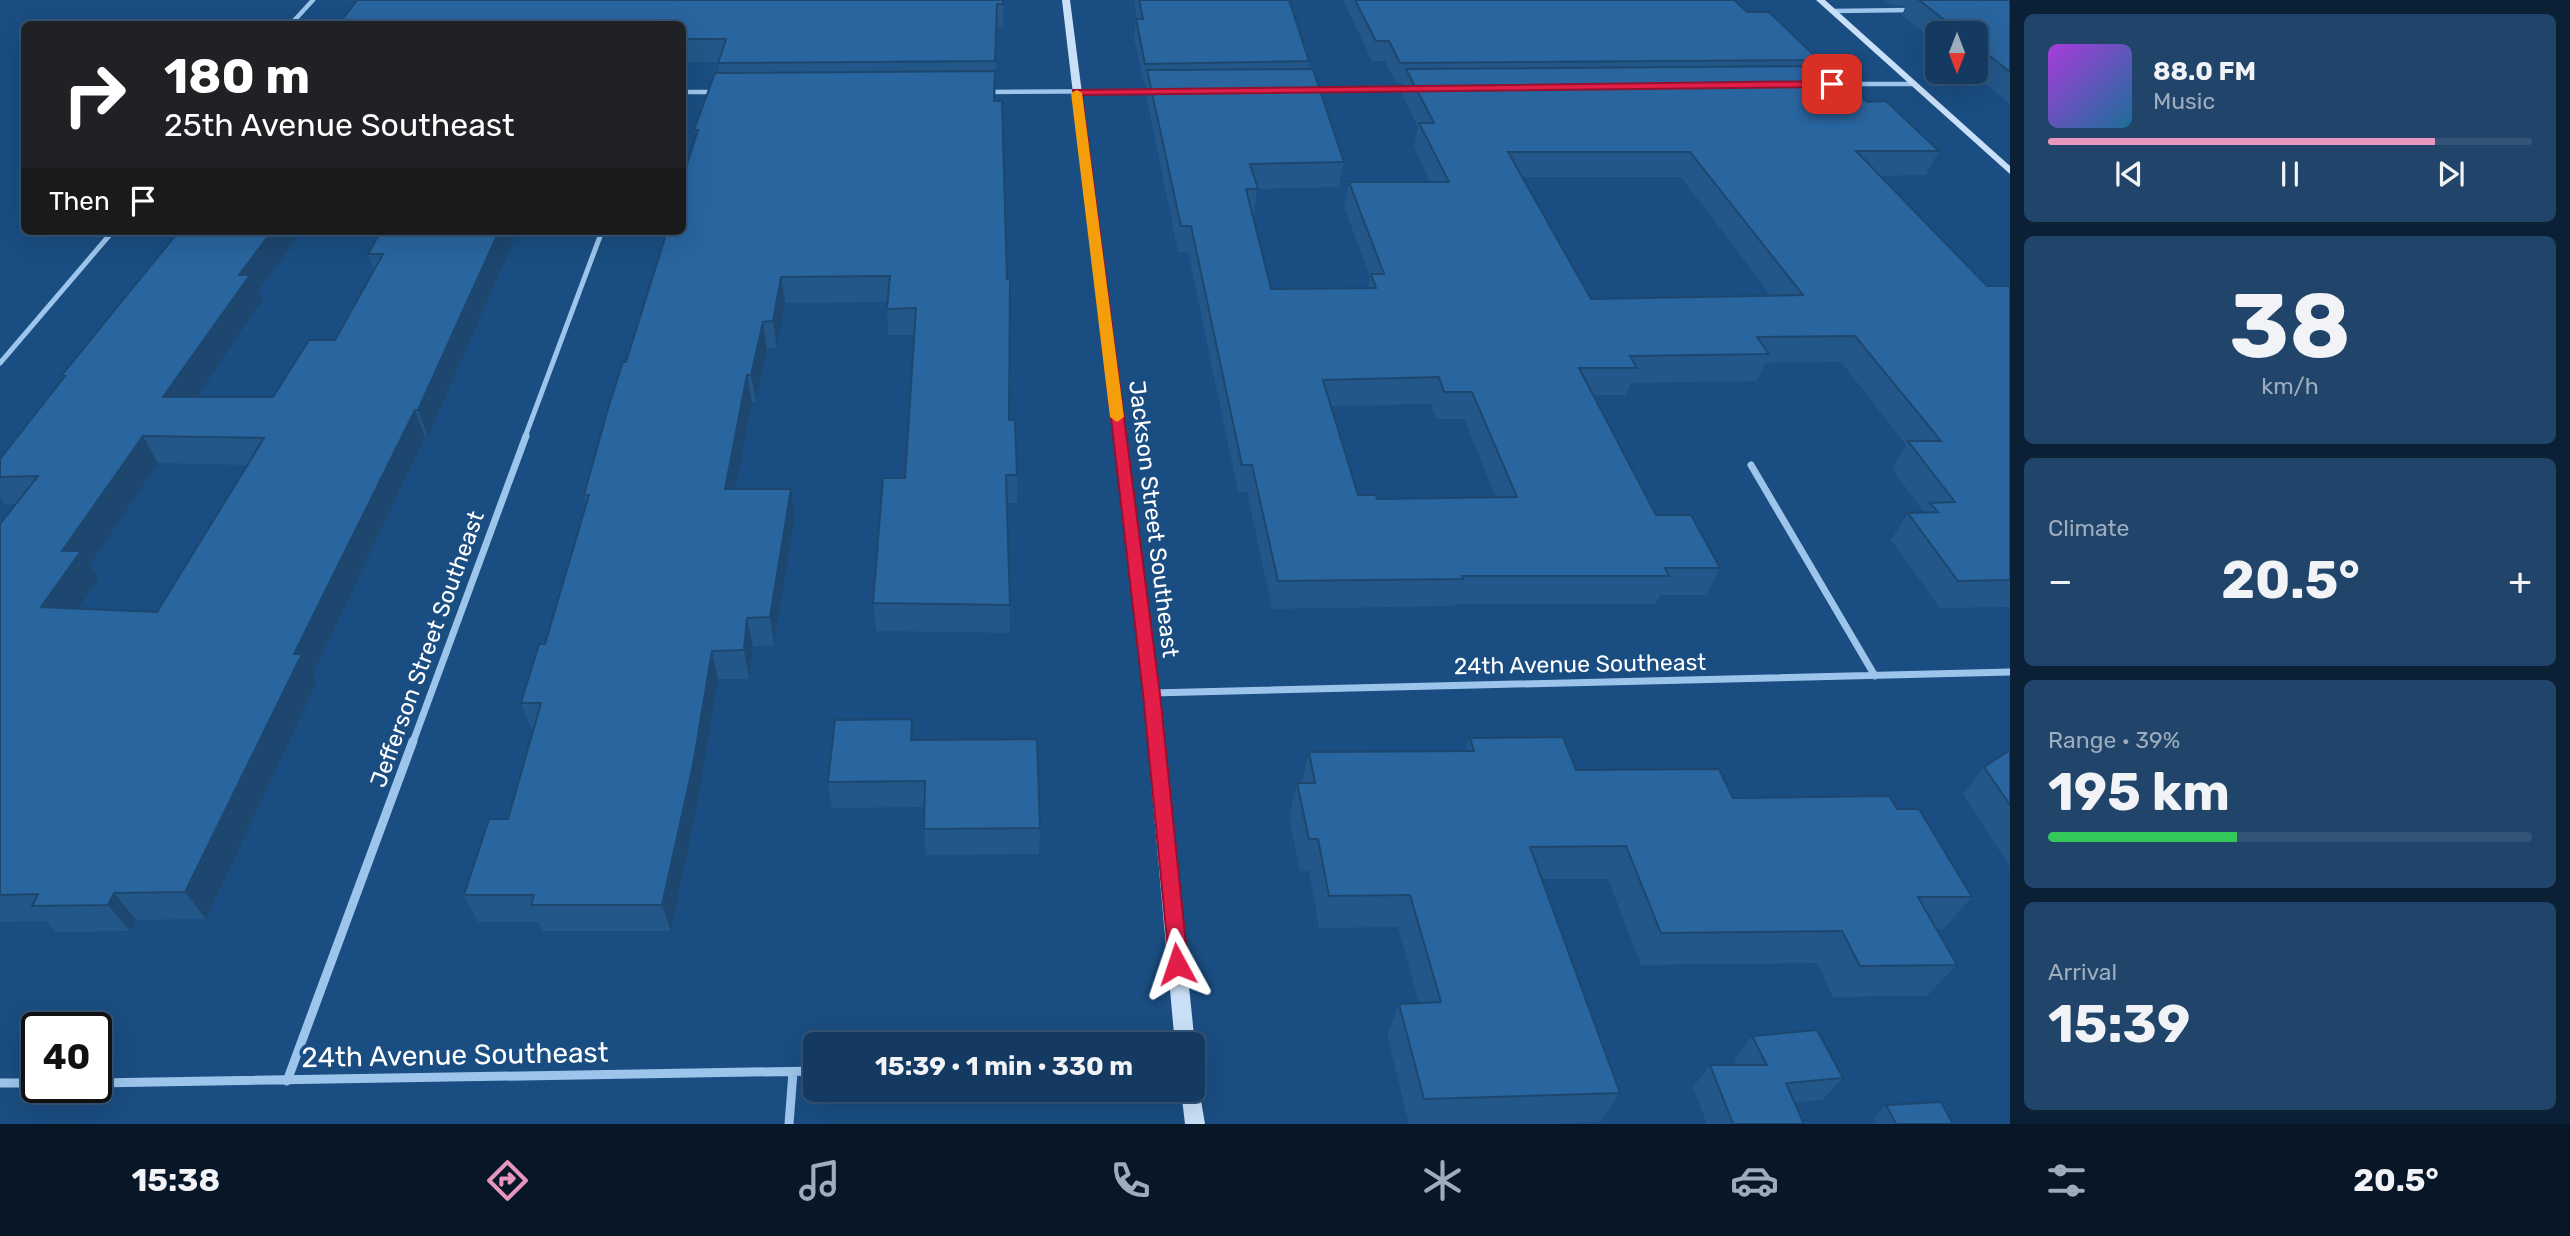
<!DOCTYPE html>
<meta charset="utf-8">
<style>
body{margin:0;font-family:Rubik,sans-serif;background:#21456a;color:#f1f3f6;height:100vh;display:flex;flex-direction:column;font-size:26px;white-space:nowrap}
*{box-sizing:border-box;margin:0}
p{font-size:23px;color:#9dadbd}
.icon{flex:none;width:38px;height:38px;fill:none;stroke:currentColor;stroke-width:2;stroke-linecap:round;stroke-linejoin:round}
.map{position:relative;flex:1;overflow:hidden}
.sheet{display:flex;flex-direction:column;gap:14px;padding:14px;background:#0b2035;width:560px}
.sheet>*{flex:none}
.guide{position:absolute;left:21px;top:21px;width:665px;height:214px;border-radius:10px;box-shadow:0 7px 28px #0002,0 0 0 2px #335476;background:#202124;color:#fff;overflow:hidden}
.needle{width:46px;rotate:180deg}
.tools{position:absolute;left:1925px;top:21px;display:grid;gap:14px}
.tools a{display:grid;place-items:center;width:63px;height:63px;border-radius:10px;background:#143a61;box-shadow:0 7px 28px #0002,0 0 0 2px #335476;font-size:35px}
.speed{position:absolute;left:21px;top:1012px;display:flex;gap:14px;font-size:35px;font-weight:700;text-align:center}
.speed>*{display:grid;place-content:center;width:91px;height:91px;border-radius:50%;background:#143a61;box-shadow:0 7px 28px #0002,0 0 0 2px #335476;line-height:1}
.speed .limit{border:4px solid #111;border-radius:10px;background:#fff;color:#111}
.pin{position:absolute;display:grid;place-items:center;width:60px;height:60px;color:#fff;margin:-30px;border-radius:14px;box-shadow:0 4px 10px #0006}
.me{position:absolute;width:77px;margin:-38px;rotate:355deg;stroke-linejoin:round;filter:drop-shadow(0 0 5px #0008)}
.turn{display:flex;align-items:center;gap:24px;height:147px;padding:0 28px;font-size:32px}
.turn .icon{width:91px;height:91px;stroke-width:2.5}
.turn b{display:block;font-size:49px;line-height:60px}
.then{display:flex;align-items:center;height:66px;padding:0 28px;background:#0003;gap:14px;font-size:26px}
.big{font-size:52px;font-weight:700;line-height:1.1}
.sheet .widget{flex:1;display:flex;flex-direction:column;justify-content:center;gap:10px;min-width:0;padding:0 24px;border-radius:10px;background:#21456a}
.sheet .dial{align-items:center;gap:0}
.dial b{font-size:91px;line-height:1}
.song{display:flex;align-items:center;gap:21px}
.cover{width:84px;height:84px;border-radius:10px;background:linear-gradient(135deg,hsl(280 70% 55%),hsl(200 70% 35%))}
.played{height:7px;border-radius:4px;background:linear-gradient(90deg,#e797bd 80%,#335476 80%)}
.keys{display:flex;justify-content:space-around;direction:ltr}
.heat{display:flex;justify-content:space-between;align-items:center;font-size:38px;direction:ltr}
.charge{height:10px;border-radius:5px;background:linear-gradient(90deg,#34c759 39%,#335476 0)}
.trip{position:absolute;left:803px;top:1032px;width:402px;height:70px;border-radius:10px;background:#143a61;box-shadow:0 7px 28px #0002,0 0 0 2px #335476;font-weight:700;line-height:70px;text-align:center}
.tab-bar{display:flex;height:112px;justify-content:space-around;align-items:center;background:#081727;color:#9dadbd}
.tab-bar .icon{width:49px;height:49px}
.tab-bar .current{color:#e797bd}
.tab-bar b{font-size:32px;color:#f1f3f6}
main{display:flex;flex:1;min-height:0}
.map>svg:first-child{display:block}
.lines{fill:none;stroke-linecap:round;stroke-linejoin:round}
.street-far3{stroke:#9dc5eb;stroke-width:4.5}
.street-far2{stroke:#9dc5eb;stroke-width:5}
.street-far1{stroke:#9dc5eb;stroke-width:7}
.street{stroke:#9dc5eb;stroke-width:9}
.secondary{fill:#c9e0f8;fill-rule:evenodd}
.wall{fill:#235789;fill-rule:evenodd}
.shaded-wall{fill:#1d476f}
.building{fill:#29659f;stroke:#1d476f;stroke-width:2;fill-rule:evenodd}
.route{fill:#e11d48;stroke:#92132f;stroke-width:2}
.slow{fill:#f59e0b}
.labels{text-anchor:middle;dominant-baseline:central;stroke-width:7;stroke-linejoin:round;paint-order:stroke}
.street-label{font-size:23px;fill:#fff;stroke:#1a4d81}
.near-street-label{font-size:28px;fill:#fff;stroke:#1a4d81}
</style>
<main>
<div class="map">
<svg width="2010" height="1124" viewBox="0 0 2010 1124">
<rect width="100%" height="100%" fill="#1a4d81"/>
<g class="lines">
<path class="street-far3" d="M1833 11 1911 10
M291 24 313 0
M1842 84H1912
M1310 90 1411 89
M682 92H714
M988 92 1155 91"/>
<path class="street-far2" d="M0 363 113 231
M525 437 602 231"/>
<path class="street-far1" d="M1751 465 1875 676
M1152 693 2010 672
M413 742 526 436"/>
<path class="street" d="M287 1081 413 741
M0 1083H37
M96 1083 816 1071
M789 1124 793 1072"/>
<path class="secondary" d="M1062 0H1070L1159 693 1195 1045 1194 1047V1045H1175L1143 693Z
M1816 0H1825L2010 166V174Z
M1194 1081 1198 1083 1205 1124H1185L1181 1090H1194Z"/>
</g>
<path class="wall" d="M1003 0V27H997L995 101 1009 420 1017 475V503H1007L1010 633 876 631 873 603 905 478 914 335H888L887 302 785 303 777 348 767 349 756 402H752L735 489 795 517 774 645 753 647 749 679H718L700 792 671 931H543L539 922H478L464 895 508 819 533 731H532L521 703 545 644 586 505 584 495 696 137 694 130 719 73 718 62H682V24Z
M1134 0H1289L1309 61 1308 69 1344 162 1339 187 1257 189 1254 214H1252L1271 289 1368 288 1370 277 1344 207 1349 182H1430L1414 147 1418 127 1401 92 1403 83H1396L1385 61H1372L1343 0H1734L1747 12 1819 60 1816 66 1939 151 1926 175 1879 176 1987 286H2010V607L1940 608 1891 540 1908 513 1924 512 1892 469 1906 445 1841 362 1765 363 1757 381 1631 383 1626 395H1593L1656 515 1720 568 1706 595H1660L1656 604H1455L1454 606 1272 609 1247 492H1238L1188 252H1178L1146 94V84H1144L1134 39 1136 19H1137ZM1522 177H1681L1771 296 1591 299ZM1431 404 1436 419H1464L1496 497 1377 499 1358 495 1331 406Z
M1884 0H2010V104L1971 72H1976V33H1937V44L1902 15 1906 5H1891Z
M179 231H301L258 292 262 301 197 397H273L335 340 374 270 368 254 381 231H518L428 437H425L313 674 317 682 206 919 136 920 130 931 56 932 46 921 0 922V895L16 504 5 505 0 497V459L63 379 61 376ZM158 463 247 465 157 612 79 609 99 579 90 565Z
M1470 738 1576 770 1733 798 1897 809 1972 897 1943 929H1936L1957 965 1927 996 1833 997 1817 963 1641 965 1608 879H1542L1620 1093 1600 1122 1546 1124H1409L1387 1034 1399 1004 1419 1003 1398 927 1319 928 1309 871H1300L1289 816 1297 783H1301L1309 752 1465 751Z
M914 739 1040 828 1039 854 926 855 924 829 925 807 832 808 828 782Z
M2010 750V867L1963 794 1984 767Z
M1752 1036 1843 1078 1822 1100 1794 1102 1804 1124H1707L1693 1087 1710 1065H1738L1734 1059Z
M1886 1105 1953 1124H1877L1874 1117Z"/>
<path class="shaded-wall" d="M272 231H301L258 292 262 301 178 425 163 397 239 275Z
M499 231H518L428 437 418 410Z
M781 277 785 303 777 348 773 321Z
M763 322 767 349 756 402 751 375Z
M747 375 752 402 730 517 725 489Z
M415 410 425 437 313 674 317 682 206 919 185 892 294 654Z
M143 436 158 463 90 565 99 579 61 635 41 607 62 551Z
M791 489 795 517 774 645 770 617Z
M747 618 753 647 749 679 744 650Z
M712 651 718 679 700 792 671 931 662 905Z
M912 719 914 746 911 740Z
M114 893 136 920 130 931 108 905Z"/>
<path class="building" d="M357 0H1003V4H997L995 61 718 63 726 39H682V24H339Z
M1139 0H1289L1309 61 1145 64 1136 19H1143Z
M1355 0H1734L1747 12H1769L1819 60 1400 63 1389 41H1376Z
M1919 0H2010V72L1976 45V33H1961Z
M1830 66 1867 102 1886 101 1939 151H1856L1987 286H2010V580L1958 581 1908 513 1938 512 1930 503 1955 502 1908 441H1941L1855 336 1757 337 1769 354 1630 356 1637 368H1579L1656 515H1691L1720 568H1665L1669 576H1462L1463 579 1278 581 1252 465H1242L1191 226H1181L1147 70 1313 69 1344 162 1250 164 1258 189H1246L1271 289 1376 288 1371 274H1384L1349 182H1449L1419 123H1434L1406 69ZM1508 152H1690L1803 295 1591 299ZM1439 377 1444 392H1472L1517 497 1377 499 1376 495H1358L1323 380Z
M995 71 994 101H1002L1007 279H1010L1009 420H1015L1017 475H1006L1010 605 873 603 883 478H905L916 308 887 309 890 276 781 277 773 321 763 322 751 375H747L725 489H791L770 617 747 618 744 650 712 651 693 765 662 905H531L534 895H464L489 819H508L541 703H521L539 644H545L589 495H584L609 405 623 362H626L667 231H682V180L698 130H694L715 73Z
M179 231H272L239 275H250L163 397H273L309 340H335L383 254H368L381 231H499L418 410H415L294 654H302L185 892 114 893 108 905 32 906 38 894 0 895V524L38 476 0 477V459L65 376H61ZM143 436 264 438 157 612 41 607 81 551H62Z
M912 719 911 740 1037 739 1040 828 924 829 925 781 828 782 835 720Z
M1563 737 1576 770 1719 769 1733 798 1889 796 1897 809H1919L1972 897H1918L1957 965 1860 966 1842 931 1661 933 1626 846 1530 847 1620 1093 1424 1099 1399 1004 1441 1002 1410 895 1329 896 1318 839H1309L1297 783H1315L1309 752 1474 751 1470 738Z
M2010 750V805L1984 767Z
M1817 1030 1843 1078 1786 1083 1804 1124H1733L1710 1065H1767L1752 1036Z
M1941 1102 1953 1124H1896L1886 1105Z"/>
<path class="route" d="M1832 81 1837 84 1835 87 1082 95 1160 694 1188 964 1185 970 1177 973 1170 970 1143 694 1073 90Z"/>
<path class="slow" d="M1077 90 1082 93 1124 417 1117 422 1110 417 1071 93Z"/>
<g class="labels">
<g class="street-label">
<text transform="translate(1154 519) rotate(83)">Jackson Street Southeast</text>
<text transform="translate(427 649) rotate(-70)">Jefferson Street Southeast</text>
<text transform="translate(1580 664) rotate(-1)">24th Avenue Southeast</text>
</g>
<g class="near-street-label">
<text transform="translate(455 1055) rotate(-1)">24th Avenue Southeast</text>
</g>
</g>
</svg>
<div class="tools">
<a><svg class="needle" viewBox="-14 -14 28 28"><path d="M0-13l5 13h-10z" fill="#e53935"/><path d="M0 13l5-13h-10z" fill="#9dadbd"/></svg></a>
</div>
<div class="speed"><div class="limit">40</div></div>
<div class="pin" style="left:1832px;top:84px;background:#d93025"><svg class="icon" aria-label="arrive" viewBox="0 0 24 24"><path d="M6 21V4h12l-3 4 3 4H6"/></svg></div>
<svg class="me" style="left:1177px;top:964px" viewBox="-20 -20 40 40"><path d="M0-17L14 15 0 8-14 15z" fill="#e11d48" stroke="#fff" stroke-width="4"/></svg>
<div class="trip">15:39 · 1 min · 330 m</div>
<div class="guide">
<div class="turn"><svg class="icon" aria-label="right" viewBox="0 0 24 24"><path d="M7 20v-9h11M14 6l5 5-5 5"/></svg><div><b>180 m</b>25th Avenue Southeast</div></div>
<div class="then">Then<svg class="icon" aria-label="arrive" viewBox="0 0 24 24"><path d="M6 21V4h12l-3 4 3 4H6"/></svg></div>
</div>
</div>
<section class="sheet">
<div class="widget">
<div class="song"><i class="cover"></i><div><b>88.0 FM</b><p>Music</p></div></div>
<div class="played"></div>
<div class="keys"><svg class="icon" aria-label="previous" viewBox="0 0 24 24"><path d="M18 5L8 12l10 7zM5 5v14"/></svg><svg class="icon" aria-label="pause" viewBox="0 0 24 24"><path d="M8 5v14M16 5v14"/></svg><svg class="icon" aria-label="next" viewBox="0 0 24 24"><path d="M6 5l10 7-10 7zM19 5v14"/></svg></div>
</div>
<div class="widget dial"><b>38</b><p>km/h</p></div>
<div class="widget"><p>Climate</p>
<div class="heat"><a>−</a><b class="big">20.5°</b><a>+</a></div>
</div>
<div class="widget"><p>Range · 39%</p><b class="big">195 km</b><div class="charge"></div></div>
<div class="widget"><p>Arrival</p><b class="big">15:39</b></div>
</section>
</main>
<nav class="tab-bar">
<b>15:38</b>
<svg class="icon current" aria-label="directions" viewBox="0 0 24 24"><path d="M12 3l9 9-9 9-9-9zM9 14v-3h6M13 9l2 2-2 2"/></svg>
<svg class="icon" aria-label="music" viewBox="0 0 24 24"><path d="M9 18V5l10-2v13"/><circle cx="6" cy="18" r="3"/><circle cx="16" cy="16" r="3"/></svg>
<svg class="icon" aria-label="phone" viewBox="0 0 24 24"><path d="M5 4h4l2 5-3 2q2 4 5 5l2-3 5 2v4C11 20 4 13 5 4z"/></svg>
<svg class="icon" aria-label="climate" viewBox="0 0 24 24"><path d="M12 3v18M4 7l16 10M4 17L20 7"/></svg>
<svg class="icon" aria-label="car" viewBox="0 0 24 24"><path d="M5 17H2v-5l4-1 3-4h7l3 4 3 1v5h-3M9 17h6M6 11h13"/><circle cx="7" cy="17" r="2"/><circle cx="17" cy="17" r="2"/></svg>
<svg class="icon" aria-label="filters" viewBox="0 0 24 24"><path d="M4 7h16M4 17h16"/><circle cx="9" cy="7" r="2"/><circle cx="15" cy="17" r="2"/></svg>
<b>20.5°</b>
</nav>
